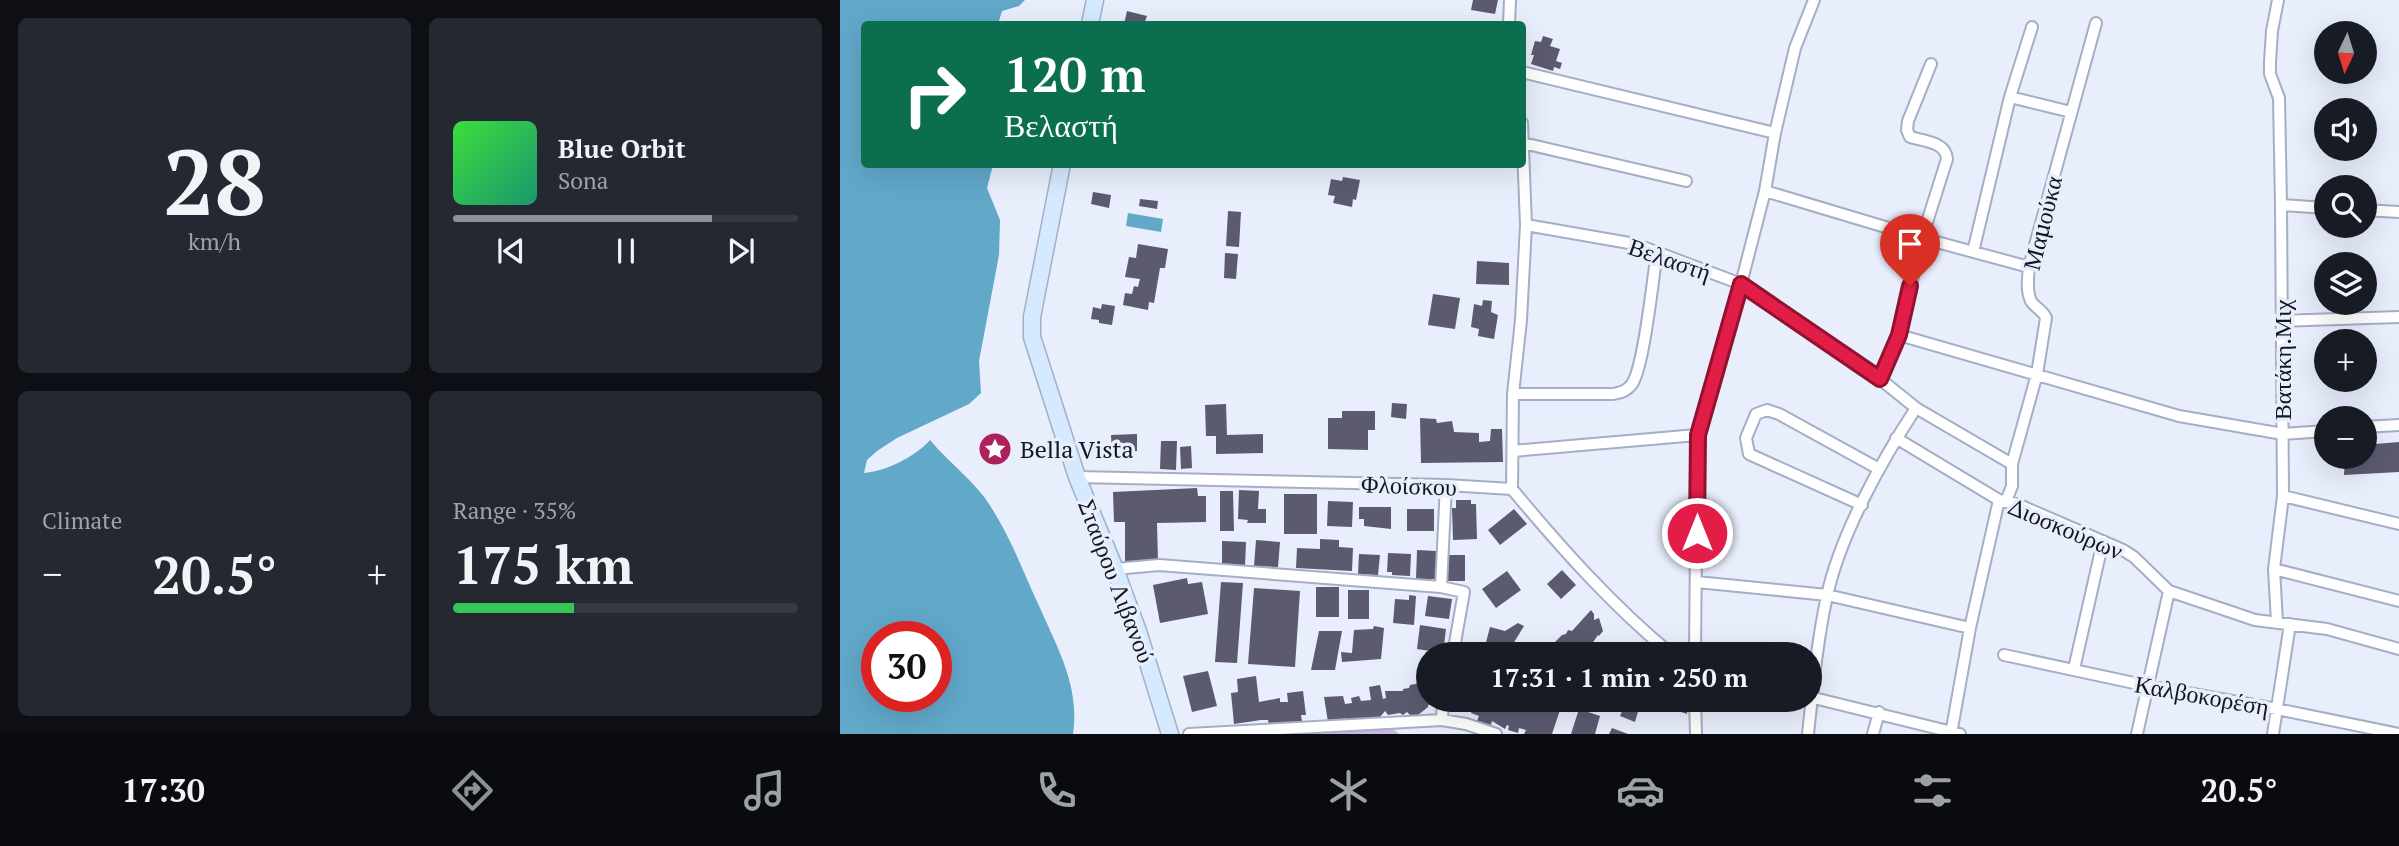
<!DOCTYPE html>
<meta charset="utf-8">
<style>
body{margin:0;font-family:"PT Serif",serif;background:#242831;color:#f1f3f6;height:100vh;display:flex;flex-direction:column;font-size:26px;white-space:nowrap}
*{box-sizing:border-box;margin:0}
p{font-size:23px;color:#9ea1a6}
.icon{flex:none;width:38px;height:38px;fill:none;stroke:currentColor;stroke-width:2;stroke-linecap:round;stroke-linejoin:round}
.map{position:relative;flex:1;overflow:hidden}
.panel{display:flex;flex-direction:column;gap:18px;padding:18px;background:#0d0f14;width:840px}
.panel>*{flex:none}
.hud{position:absolute;left:21px;top:21px;width:665px;height:147px;border-radius:7px;box-shadow:0 7px 28px #0002;background:#0b6e4f;color:#fff;overflow:hidden}
.needle{width:46px;rotate:184deg}
.tools{position:absolute;left:1474px;top:21px;display:grid;gap:14px}
.tools a{display:grid;place-items:center;width:63px;height:63px;border-radius:50%;background:#171b24;box-shadow:0 7px 28px #0002;font-size:35px}
.speed{position:absolute;left:21px;top:621px;display:flex;gap:14px;font-size:35px;font-weight:700;text-align:center}
.speed>*{display:grid;place-content:center;width:91px;height:91px;border-radius:50%;background:#171b24;box-shadow:0 7px 28px #0002;line-height:1}
.speed .limit{border:10px solid #d22;background:#fff;color:#111}
.pin{position:absolute;display:grid;place-items:center;width:60px;height:60px;color:#fff;margin:-72px -30px;border-radius:50% 50% 50% 0;rotate:-45deg;box-shadow:0 0 7px #0007}
.pin .icon{rotate:45deg}
.me{position:absolute;width:77px;margin:-38px;rotate:0deg;stroke-linejoin:round;filter:drop-shadow(0 0 5px #0008)}
.turn{display:flex;align-items:center;gap:24px;height:147px;padding:0 28px;font-size:32px}
.turn .icon{width:91px;height:91px;stroke-width:2.5}
.turn b{display:block;font-size:49px;line-height:60px}
.big{font-size:52px;font-weight:700;line-height:1.1}
.panel .widget{flex:1;display:flex;flex-direction:column;justify-content:center;gap:10px;min-width:0;padding:0 24px;border-radius:10px;background:#242831}
.panel .dial{align-items:center;gap:0}
.dial b{font-size:91px;line-height:1}
.song{display:flex;align-items:center;gap:21px}
.cover{width:84px;height:84px;border-radius:10px;background:linear-gradient(135deg,hsl(120 70% 55%),hsl(160 70% 35%))}
.played{height:7px;border-radius:4px;background:linear-gradient(90deg,#8c9099 75%,#363941 75%)}
.keys{display:flex;justify-content:space-around;direction:ltr}
.heat{display:flex;justify-content:space-between;align-items:center;font-size:38px;direction:ltr}
.charge{height:10px;border-radius:5px;background:linear-gradient(90deg,#34c759 35%,#363941 0)}
.panel .tiles{flex:1;display:grid;gap:18px;grid-template-columns:repeat(2,1fr)}
.trip{position:absolute;left:576px;top:642px;width:406px;height:70px;border-radius:35px;background:#171b24;box-shadow:0 7px 28px #0002;font-weight:700;line-height:70px;text-align:center}
.tabs{display:flex;height:112px;justify-content:space-around;align-items:center;background:#090b0e;color:#9ea1a6}
.tabs .icon{width:49px;height:49px}
.tabs .active{color:#8c9099}
.tabs b{font-size:32px;color:#f1f3f6}
main{display:flex;flex:1;min-height:0}
.map>svg:first-child{display:block}
.green{fill:#ccb4e9}
.water{fill:#61a8c9;fill-rule:evenodd}
.building{fill:#5b5a6f}
.lines{fill:none;stroke-linecap:round;stroke-linejoin:round}
.street-casing{stroke:#a5aec5;stroke-width:14}
.secondary-casing{stroke:#a5aec5;stroke-width:19}
.street{stroke:#fff;stroke-width:10}
.secondary{stroke:#d5eafe;stroke-width:16}
.route-casing{stroke:#92132f;stroke-width:18}
.route{stroke:#e11d48;stroke-width:12}
.labels{text-anchor:middle;dominant-baseline:central;stroke-width:7;stroke-linejoin:round;paint-order:stroke}
.street-label{font-size:24px;fill:#13171f;stroke:#e8eefc}
.poi-label{font-size:24px;fill:#13171f;stroke:#e8eefc;text-anchor:start}
</style>
<main>
<section class="panel">
<div class="tiles">
<div class="widget dial"><b>28</b><p>km/h</p></div>
<div class="widget">
<div class="song"><i class="cover"></i><div><b>Blue Orbit</b><p>Sona</p></div></div>
<div class="played"></div>
<div class="keys"><svg class="icon" aria-label="previous" viewBox="0 0 24 24"><path d="M18 5L8 12l10 7zM5 5v14"/></svg><svg class="icon" aria-label="pause" viewBox="0 0 24 24"><path d="M8 5v14M16 5v14"/></svg><svg class="icon" aria-label="next" viewBox="0 0 24 24"><path d="M6 5l10 7-10 7zM19 5v14"/></svg></div>
</div>
<div class="widget"><p>Climate</p>
<div class="heat"><a>−</a><b class="big">20.5°</b><a>+</a></div>
</div>
<div class="widget"><p>Range · 35%</p><b class="big">175 km</b><div class="charge"></div></div>
</div>
</section>
<div class="map">
<svg width="1559" height="734" viewBox="0 0 1559 734">
<rect width="100%" height="100%" fill="#e8eefc"/>
<path class="green" d="M553 729 559 734H476Z"/>
<path class="water" d="M0 0H185L179 6 162 11 158 24H24V164L153 165 147 188 160 220 159 255 139 361 141 393 129 404 57 438 37 451 27 460 24 473C46 471 75 457 90 440 109 463 135 481 151 507 171 538 184 574 200 608 218 649 240 687 233 734H0ZM37 637H96V696H37Z
M288 213 323 219 321 232 286 226Z"/>
<path class="building" d="M633 0H658L655 14 631 10Z
M287 11 307 16 304 24H284Z
M703 36 713 39 710 46 720 49 716 61 722 63 720 69 714 67 713 71 691 64 694 55H691L695 41 701 42Z
M503 177 520 180 516 200 513 199 512 207 493 203 495 196 488 195 491 179 502 181Z
M253 192 271 195 269 208 251 204Z
M300 199 318 201 317 209 299 206Z
M388 211 401 212 399 247 386 246Z
M298 244 328 249 325 268H320L314 303 309 302 308 310 283 305 285 293 292 294 294 286 298 287 300 279 285 277 289 257 296 258Z
M385 253 398 254 396 279 384 278Z
M637 261 669 263V285L636 284Z
M593 294 620 298 615 329 588 325Z
M643 300 652 301 651 312 658 315 654 339 638 336 639 329 631 327 634 304 642 306Z
M262 304 275 306 272 325 259 323V320L251 319 253 307 261 309Z
M552 403 567 404 566 419 551 417Z
M386 404 387 435 423 434V453L376 454V436H366L365 405Z
M502 411H535V430H528V450L488 449V418H502Z
M580 418 596 419 597 423 612 421 614 432 639 433V442L650 441 651 429H662L663 462 581 463Z
M297 434V451L272 452 271 435Z
M321 441H337L336 470 320 469Z
M1559 442V472L1504 475 1505 457H1524V445Z
M351 446 352 468 341 469 340 447Z
M357 488 358 496H366V522L317 523 318 561H285V522H274L273 492Z
M399 490 419 491 418 509H426V523H407L408 520 398 519Z
M380 491H393L394 531H380Z
M444 494H477V534H444Z
M616 500H631V504H636L637 539 613 540 612 508H616Z
M488 501 513 502 512 527 487 526Z
M519 507H551V529L524 526V519H519Z
M567 509H594V531H567Z
M674 509 687 524 660 545 648 530Z
M480 539 499 540V547L513 548 512 571 456 568 457 548 480 549Z
M416 540 440 542 438 567 414 566Z
M382 541 406 542 405 566 382 565Z
M577 550 596 551V579H576Z
M548 553 571 554 570 576 552 575V572H547Z
M519 554 540 555 538 575 518 574Z
M608 555H625V581H608Z
M722 570 736 585 721 599 707 584Z
M667 571 681 590 656 608 642 589Z
M347 578 348 584 362 582 368 614 320 623 313 585Z
M381 582 403 583 397 663 375 662Z
M476 587H499V617H476Z
M414 588 460 591 455 667 408 664Z
M508 590H529V619H508Z
M569 595 576 596 574 625 553 623 555 599 569 600Z
M588 596 612 599 609 619 585 616Z
M751 610 754 614V620L759 618 763 631 759 636 758 635 745 654H682L695 642 707 648 711 642 714 643 722 635 726 634 728 630 732 631Z
M678 623 684 626 673 644V648L667 651 666 654H643L650 627 665 631Z
M580 625 606 629 603 653 577 649Z
M534 626 544 628 541 659 502 662 501 652 512 653 514 630 533 629Z
M479 631H502L495 670H471Z
M774 643 790 654H765Z
M368 671 377 706 352 712 343 676Z
M416 676 419 702 440 698V702H448L447 693 463 691 466 715H461L462 721 429 725 428 720H421L394 724 391 693 398 692 397 679Z
M581 683 583 685H588V700H593L594 705H588V707L578 715 571 716 567 712 563 715 560 713 548 715 545 711 540 717 508 721 504 718 499 723 495 720 488 722 484 697 503 696 505 704 512 703 511 698 519 696 521 701 531 700 529 687 540 685 543 699 546 698 545 691H563V689L569 688 570 685Z
M635 700H690L720 710 712 734H684L686 730 679 728 678 733 668 730 669 726 667 725 665 729 652 721 651 725 637 721 639 716 631 713Z
M834 700H849L847 714 832 709Z
M785 704 799 708 795 722 780 716Z
M739 709 760 716 755 734H731Z
M772 728 788 734H769Z"/>
<g class="lines">
<defs>
<path id="street" d="M669 24 670 0
M682 72 935 133
M1170 97 1231 112
M683 143 846 181
M925 191 1082 238 1189 267
M1441 205 1486 208
M1524 210 1559 212
M686 225 795 244 901 284 1040 379 1076 408 1172 464
M1133 252 1170 97 1192 27
M1442 321 1559 317
M1059 335 1339 416 1443 434 1486 431
M1040 379 1059 335 1082 238 1107 159C1106 142 1084 141 1070 137L1067 130 1068 121 1091 64
M673 394H773C781 393 788 390 792 384 804 367 813 277 817 252
M1524 427 1559 425
M1056 438 1159 500 1177 504 1283 550 1294 557 1329 591 1415 620 1487 629 1559 649
M673 451 857 435
M237 477 606 485 672 489C721 548 772 605 831 654
M672 489 673 394 681 320 686 225 682 123
M1443 496 1559 524
M1166 501 1172 486V464L1197 374 1206 318C1203 310 1195 308 1191 301 1186 291 1188 277 1189 267L1256 23
M1022 505 909 454 906 438 916 414 927 410 939 414 1039 469
M275 569 319 565 601 587 624 592 613 654
M1434 569 1559 601
M857 582 987 595 1130 628
M601 587 606 485
M1437 622 1434 569 1443 496 1441 205 1439 98 1430 74V62L1432 31 1438 0
M855 654 857 435 901 284 925 191 935 133 955 48 974 0
M1164 655 1308 686 1437 709 1559 734
M1234 669 1263 541
M970 697 1120 734
M855 700 856 734
M602 720 603 700
M349 734 602 720 626 724 656 734
M968 734C973 688 977 641 987 596 1000 535 1042 460 1076 408
M1033 734 1039 712
M1111 734 1130 628 1159 500
M1297 734 1329 591
M1433 734 1450 624"/>
<path id="secondary" d="M250 24 255 0
M222 164 192 317V337L237 477 275 569 298 631 330 734"/>
</defs>
<use href="#street" class="street-casing"/>
<use href="#secondary" class="secondary-casing"/>
<use href="#street" class="street"/>
<use href="#secondary" class="secondary"/>
</g>
<g class="lines">
<defs>
<path id="route" d="M857 533 858 435 901 284 1040 379 1059 335 1070 286"/>
</defs>
<use href="#route" class="route-casing"/>
<use href="#route" class="route"/>
</g>
<defs>
<symbol id="sight-disc" viewBox="-11 -11 22 22"><circle r="9.5" fill="#af215a" stroke="#e8eefc"/><path d="M0-6L1.8-2.2L6-1.7L2.9 1.2L3.7 5.4L0 3.3L-3.7 5.4L-2.9 1.2L-6-1.7L-1.8-2.2Z" fill="#fff"/></symbol>
</defs>
<g fill-rule="evenodd">
<use href="#sight-disc" x="136" y="430" width="38" height="38"/>
</g>
<g class="labels">
<g class="street-label">
<text transform="translate(1202 223) rotate(-76)">Μαμούκα</text>
<text transform="translate(830 259) rotate(19)">Βελαστή</text>
<text transform="translate(1442 360) rotate(-90)">Βατάκη.Μιχ</text>
<text transform="translate(569 485) rotate(2)">Φλοίσκου</text>
<text transform="translate(1226 528) rotate(23)">Διοσκούρων</text>
<text transform="translate(277 581) rotate(69)">Σταύρου Λιβανού</text>
<text transform="translate(1362 695) rotate(10)">Καλβοκορέση</text>
</g>
<g class="poi-label">
<text x="180" y="449">Bella Vista</text>
</g>
</g>
</svg>
<div class="tools">
<a><svg class="needle" viewBox="-14 -14 28 28"><path d="M0-13l5 13h-10z" fill="#e53935"/><path d="M0 13l5-13h-10z" fill="#9ea1a6"/></svg></a>
<a><svg class="icon" aria-label="sound" viewBox="0 0 24 24"><path d="M4 9h4l5-4v14l-5-4H4zM17 9q2 3 0 6"/></svg></a>
<a><svg class="icon" aria-label="search" viewBox="0 0 24 24"><circle cx="10" cy="10" r="6"/><path d="M15 15l6 6"/></svg></a>
<a><svg class="icon" aria-label="layers" viewBox="0 0 24 24"><path d="M12 4l9 5-9 5-9-5zM3 14l9 5 9-5"/></svg></a>
<a>+</a>
<a>−</a>
</div>
<div class="speed"><div class="limit">30</div></div>
<div class="pin" style="left:1070px;top:286px;background:#d93025"><svg class="icon" aria-label="arrive" viewBox="0 0 24 24"><path d="M6 21V4h12l-3 4 3 4H6"/></svg></div>
<svg class="me" style="left:857px;top:533px" viewBox="-20 -20 40 40"><circle r="17" fill="#e11d48" stroke="#fff" stroke-width="3"/><path d="M0-11L8 9 0 5-8 9z" fill="#fff"/></svg>
<div class="trip">17:31 · 1 min · 250 m</div>
<div class="hud">
<div class="turn"><svg class="icon" aria-label="right" viewBox="0 0 24 24"><path d="M7 20v-9h11M14 6l5 5-5 5"/></svg><div><b>120 m</b>Βελαστή</div></div>
</div>
</div>
</main>
<nav class="tabs">
<b>17:30</b>
<svg class="icon active" aria-label="directions" viewBox="0 0 24 24"><path d="M12 3l9 9-9 9-9-9zM9 14v-3h6M13 9l2 2-2 2"/></svg>
<svg class="icon" aria-label="music" viewBox="0 0 24 24"><path d="M9 18V5l10-2v13"/><circle cx="6" cy="18" r="3"/><circle cx="16" cy="16" r="3"/></svg>
<svg class="icon" aria-label="phone" viewBox="0 0 24 24"><path d="M5 4h4l2 5-3 2q2 4 5 5l2-3 5 2v4C11 20 4 13 5 4z"/></svg>
<svg class="icon" aria-label="climate" viewBox="0 0 24 24"><path d="M12 3v18M4 7l16 10M4 17L20 7"/></svg>
<svg class="icon" aria-label="car" viewBox="0 0 24 24"><path d="M5 17H2v-5l4-1 3-4h7l3 4 3 1v5h-3M9 17h6M6 11h13"/><circle cx="7" cy="17" r="2"/><circle cx="17" cy="17" r="2"/></svg>
<svg class="icon" aria-label="filters" viewBox="0 0 24 24"><path d="M4 7h16M4 17h16"/><circle cx="9" cy="7" r="2"/><circle cx="15" cy="17" r="2"/></svg>
<b>20.5°</b>
</nav>
